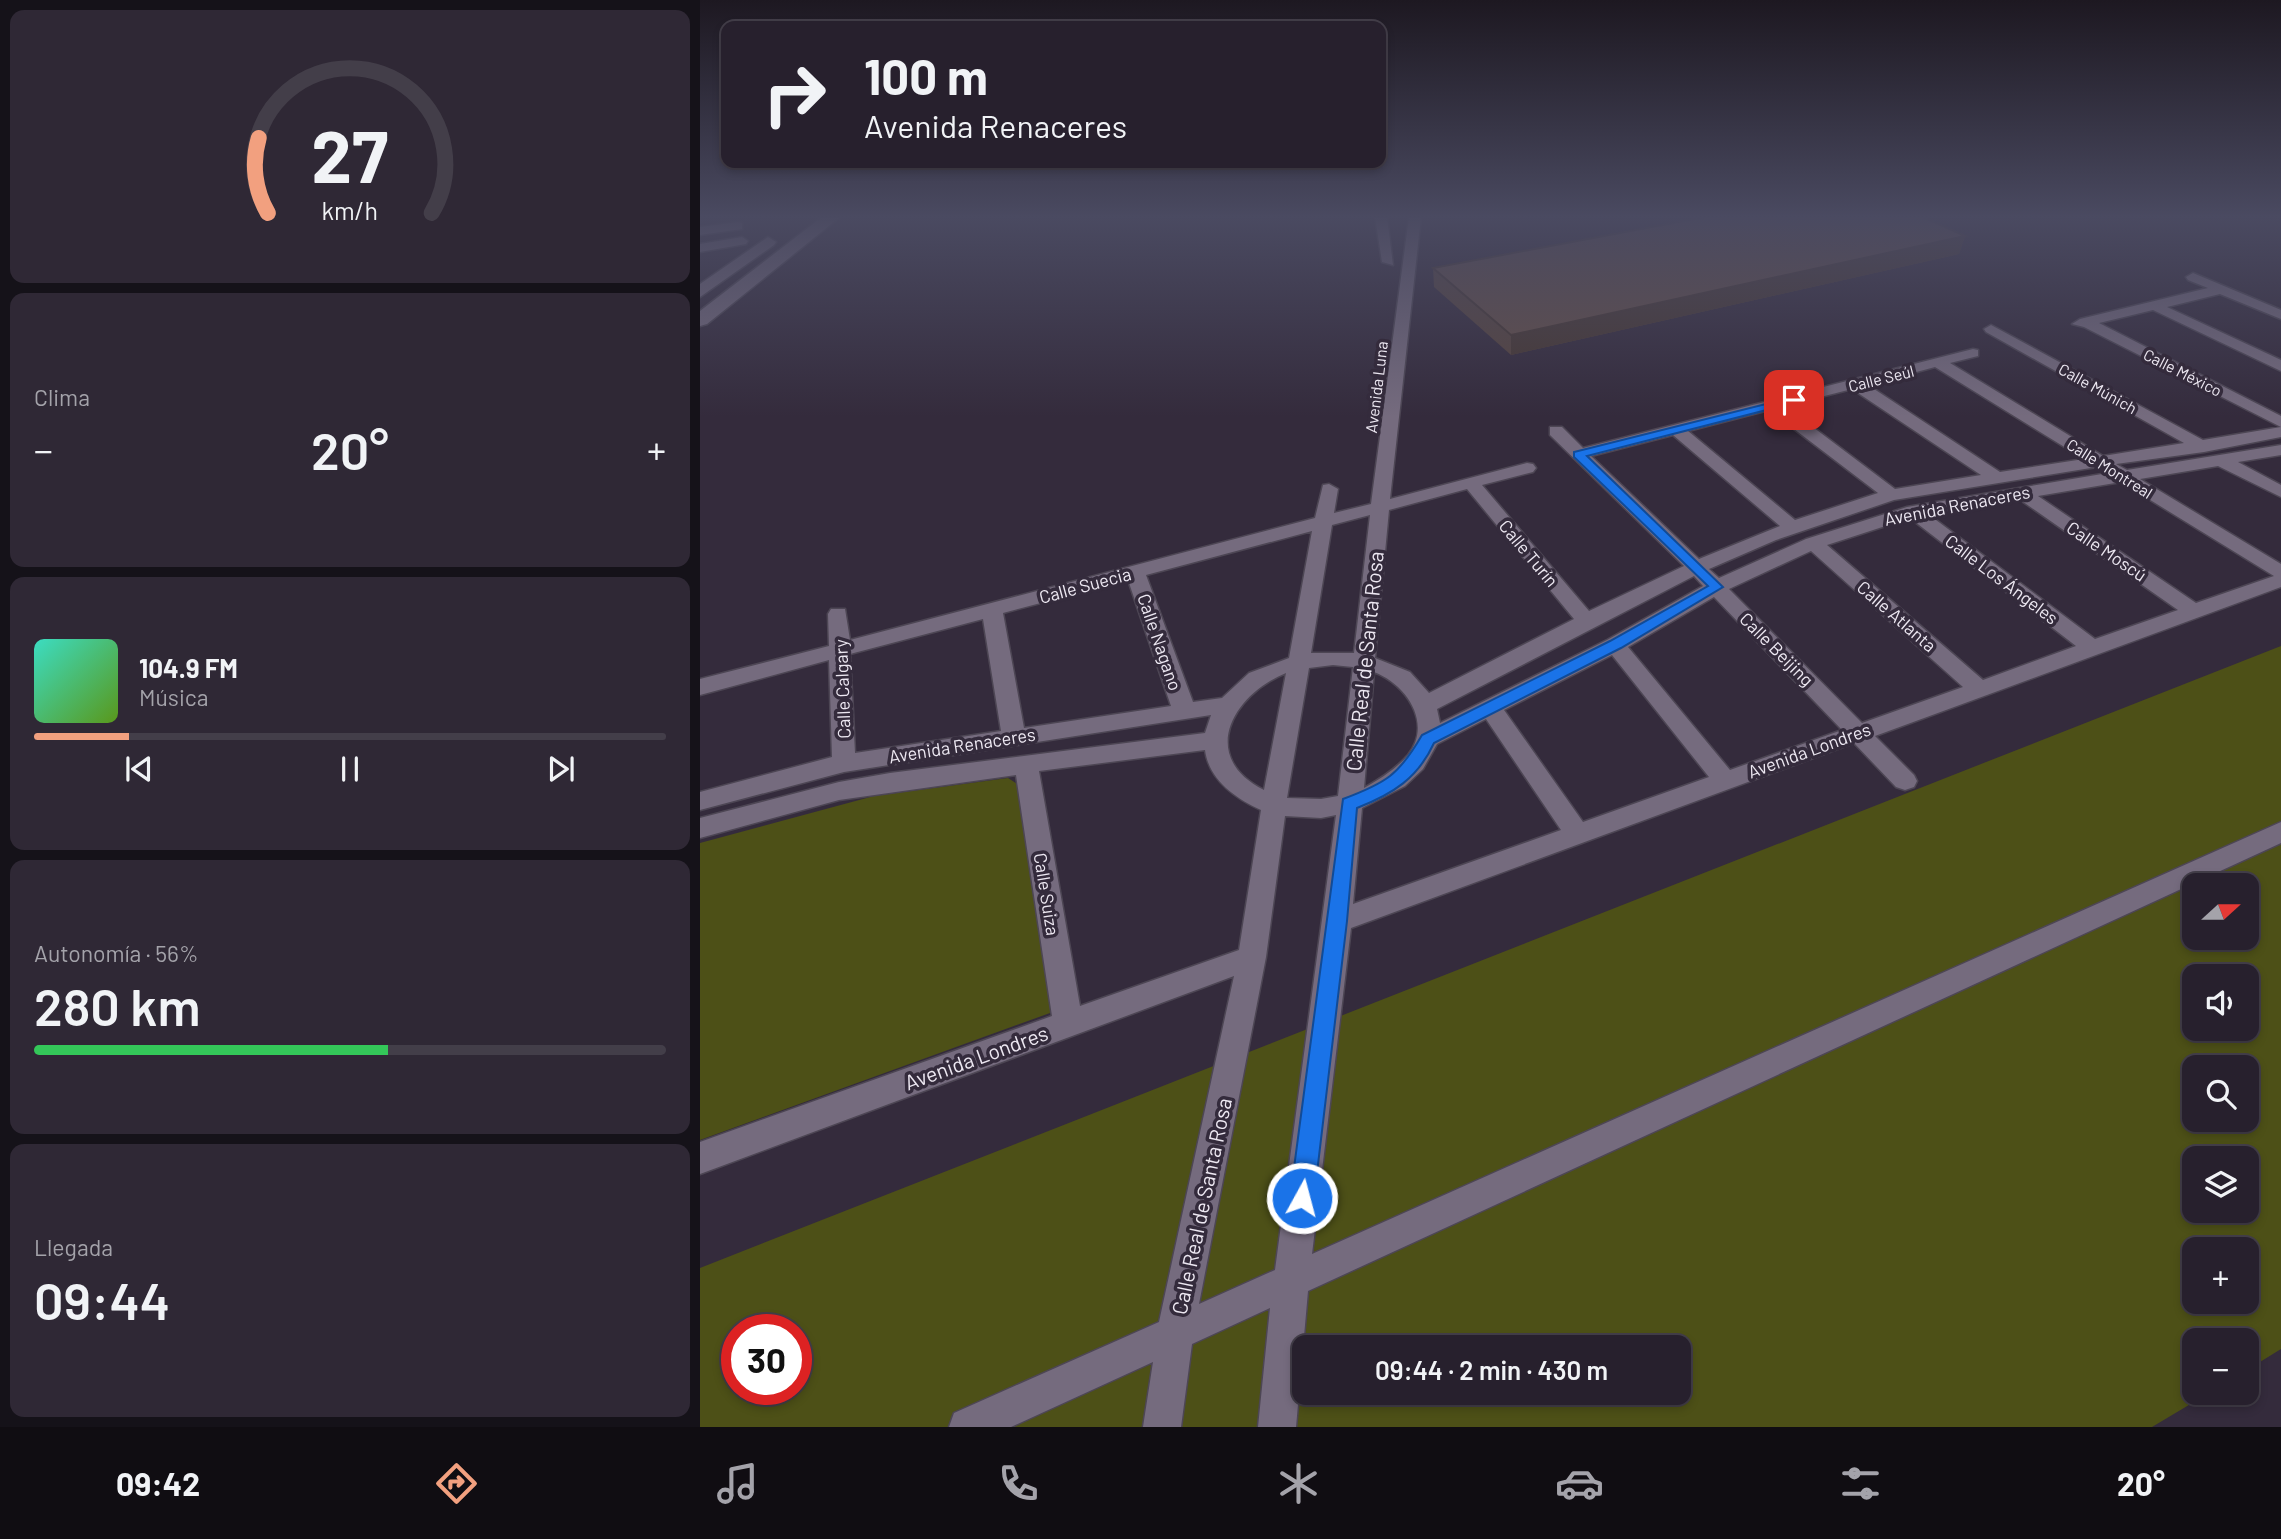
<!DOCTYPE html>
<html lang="es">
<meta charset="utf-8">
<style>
body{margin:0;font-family:Barlow,sans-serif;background:#2f2835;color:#f1f3f6;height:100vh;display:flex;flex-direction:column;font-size:26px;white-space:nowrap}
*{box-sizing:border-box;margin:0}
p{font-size:23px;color:#a4a3aa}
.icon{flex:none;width:38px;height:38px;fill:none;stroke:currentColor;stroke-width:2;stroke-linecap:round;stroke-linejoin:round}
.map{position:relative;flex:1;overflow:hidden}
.sheet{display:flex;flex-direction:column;gap:10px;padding:10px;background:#151219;width:700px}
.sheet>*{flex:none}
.banner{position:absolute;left:21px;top:21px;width:665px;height:147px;border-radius:14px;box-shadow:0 4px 10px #0003,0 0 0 2px #433e49;background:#27202d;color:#f1f3f6;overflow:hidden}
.needle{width:46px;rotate:69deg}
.fabs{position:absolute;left:1482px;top:873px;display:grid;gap:14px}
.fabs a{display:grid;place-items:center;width:77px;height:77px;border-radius:14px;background:#27202d;box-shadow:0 4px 10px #0003,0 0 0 2px #433e49;font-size:35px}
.speed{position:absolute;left:21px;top:1314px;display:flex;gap:14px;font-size:35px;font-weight:700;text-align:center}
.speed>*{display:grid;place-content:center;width:91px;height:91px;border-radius:50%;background:#27202d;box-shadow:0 4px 10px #0003,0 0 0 2px #433e49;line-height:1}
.speed .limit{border:10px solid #d22;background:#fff;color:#111}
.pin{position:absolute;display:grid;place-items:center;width:60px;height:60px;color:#fff;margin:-30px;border-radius:14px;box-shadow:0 4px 10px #0006}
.me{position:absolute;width:77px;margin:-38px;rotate:7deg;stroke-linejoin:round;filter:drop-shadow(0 0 5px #0008)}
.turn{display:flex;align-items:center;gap:24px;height:147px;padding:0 28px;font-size:32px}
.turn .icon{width:91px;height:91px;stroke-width:2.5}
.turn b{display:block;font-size:49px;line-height:60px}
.big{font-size:52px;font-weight:600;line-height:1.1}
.sheet .widget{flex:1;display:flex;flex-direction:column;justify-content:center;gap:10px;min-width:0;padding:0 24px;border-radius:14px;background:#2f2835}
.sheet .dial{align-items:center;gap:0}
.dial svg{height:182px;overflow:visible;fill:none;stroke:#433e49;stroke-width:7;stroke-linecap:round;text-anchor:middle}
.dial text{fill:#f1f3f6;stroke:none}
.song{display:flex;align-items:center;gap:21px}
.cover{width:84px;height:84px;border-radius:10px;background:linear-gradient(135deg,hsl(170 70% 55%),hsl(90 70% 35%))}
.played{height:7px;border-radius:4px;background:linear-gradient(90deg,#f2a07f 15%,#433e49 15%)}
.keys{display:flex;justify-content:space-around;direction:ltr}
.heat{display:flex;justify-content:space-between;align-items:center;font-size:38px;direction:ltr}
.charge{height:10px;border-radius:5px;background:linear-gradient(90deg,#34c759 56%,#433e49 0)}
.trip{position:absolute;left:592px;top:1335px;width:399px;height:70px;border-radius:14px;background:#27202d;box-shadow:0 4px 10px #0003,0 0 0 2px #433e49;font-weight:600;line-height:70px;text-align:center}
.dock{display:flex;height:112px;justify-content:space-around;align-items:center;background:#100d12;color:#a4a3aa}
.dock .icon{width:49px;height:49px}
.dock .current{color:#f2a07f}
.dock b{font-size:32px;color:#f1f3f6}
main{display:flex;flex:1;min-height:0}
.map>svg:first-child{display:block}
.green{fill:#4d5017;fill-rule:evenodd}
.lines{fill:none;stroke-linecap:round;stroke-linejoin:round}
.minor-casing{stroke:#4d4654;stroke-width:3}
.tertiary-casing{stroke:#4d4654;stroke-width:3}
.minor{fill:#756b7e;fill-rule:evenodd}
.tertiary{fill:#756b7e;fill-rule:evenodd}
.wall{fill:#56443e}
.shaded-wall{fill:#463732}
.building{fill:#644f48;stroke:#463732;stroke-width:2}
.route{fill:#1a73e8;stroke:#114b97;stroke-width:2}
.labels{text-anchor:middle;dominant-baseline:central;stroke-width:7;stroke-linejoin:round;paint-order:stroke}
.far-street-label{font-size:16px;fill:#ede8f2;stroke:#342b3c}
.street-label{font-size:18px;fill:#ede8f2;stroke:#342b3c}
.near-street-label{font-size:21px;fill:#ede8f2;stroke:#342b3c}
</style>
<main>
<section class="sheet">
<div class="widget dial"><svg viewBox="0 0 100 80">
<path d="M14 69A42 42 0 1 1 86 69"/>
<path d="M14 69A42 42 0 0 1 10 36" stroke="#f2a07f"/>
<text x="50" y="56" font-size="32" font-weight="700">27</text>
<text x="50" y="72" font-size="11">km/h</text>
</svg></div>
<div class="widget"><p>Clima</p>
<div class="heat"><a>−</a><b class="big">20°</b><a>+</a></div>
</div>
<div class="widget">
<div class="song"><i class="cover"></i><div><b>104.9 FM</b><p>Música</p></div></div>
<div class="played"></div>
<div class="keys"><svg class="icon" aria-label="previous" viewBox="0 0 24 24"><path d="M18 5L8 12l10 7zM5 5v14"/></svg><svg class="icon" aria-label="pause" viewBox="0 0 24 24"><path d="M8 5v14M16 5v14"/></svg><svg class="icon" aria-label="next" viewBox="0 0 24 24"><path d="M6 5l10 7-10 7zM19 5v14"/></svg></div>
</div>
<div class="widget"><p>Autonomía · 56%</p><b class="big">280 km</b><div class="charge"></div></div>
<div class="widget"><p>Llegada</p><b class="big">09:44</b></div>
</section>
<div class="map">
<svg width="1581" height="1427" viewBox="0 0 1581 1427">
<rect width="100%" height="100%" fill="#342b3c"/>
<path class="green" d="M1581 646V1349L1547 1370V1340H1494V1393H1509L1452 1427H0V1268ZM1494 886H1547V938H1494ZM1494 976H1547V1029H1494ZM1494 1068H1547V1120H1494ZM1494 1158H1547V1211H1494ZM1494 1250H1547V1302H1494ZM37 1330H96V1390H37ZM604 1348H978V1393H604Z
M308 778 322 787 356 992 350 1013 0 1140V843L174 796Z"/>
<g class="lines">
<defs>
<path id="minor" d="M675 217H687L693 265 682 262Z
M709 217H721L690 499 827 463 833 464 836 468 833 472 782 485 889 611 984 566 850 435V427H862L883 448 1273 349 1278 350V356L1250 363 1403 456 1484 443 1286 332 1284 329 1291 325 1503 440 1581 427V437L1504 452 1416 464 1427 470 1581 445V455L1538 462 1581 485V497L1518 466 1440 479 1581 564V587L1175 736 1214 775 1217 781 1214 787 1205 790 1196 787 1154 743 651 928 612 1254 1581 822V843L608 1291 596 1427H558L570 1308 492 1344 481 1427H443L453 1362 311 1427H249L254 1413 459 1322 534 976 0 1174V1142L352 1016 316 775 139 800 0 838V818L139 782 190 773 505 733 511 715 144 772 0 810V792L132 757 129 660 0 695V679L129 646 128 614 131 609H145L150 640 615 518 623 485 629 484 638 489 634 513 671 504ZM1235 367 1384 459 1300 472 1168 385ZM1152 389 1281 475 1195 489 1085 406ZM1069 410 1178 493 1095 520 988 431ZM973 435 1080 526 999 559 891 456ZM1397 467 1408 473 1207 507 1106 539 1019 578 1009 569 1076 540 1194 500ZM1421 482 1574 576 1496 603 1338 496ZM767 489 874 619 729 693 710 672 675 658 689 510ZM1319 499 1478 610 1395 639 1228 514ZM670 515 654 653H611L632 525ZM1210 518 1376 646 1283 680 1127 545ZM612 531 589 658 549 673 522 698 493 702 446 575ZM1111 551 1263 687 1162 723 1029 589ZM994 576 1003 586 907 640 740 723 737 709ZM428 580 471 706 324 728 303 613ZM1014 597 1142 730 1030 770 928 647ZM283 619 301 731 155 753 150 654ZM912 655 1009 777 883 822 804 710ZM633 665 653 667 638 796 621 799 587 798 609 668ZM674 672C706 684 733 723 708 755 696 769 680 779 664 788ZM586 673 564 790C498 757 532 695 586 673ZM786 719 861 830 653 904 662 808 705 786 723 769 737 744ZM505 750C509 780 535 798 561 810L539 950 380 1006 339 771ZM636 815 575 1270 499 1304 566 957 585 816 621 818Z
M38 222 42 223V229L0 235V227Z
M42 237 48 241 46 244 0 252V244Z
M1493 273 1581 310V319L1520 294 1467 307 1581 360V371L1453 310 1399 323 1581 416V427L1384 327 1372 324 1380 319 1508 288 1488 280 1486 277Z"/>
<path id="tertiary" d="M122 217H140L7 324 0 326V311Z
M68 237 76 242 74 245 0 297V284Z"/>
</defs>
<use href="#minor" class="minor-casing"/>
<use href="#tertiary" class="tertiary-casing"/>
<use href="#minor" class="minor"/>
<use href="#tertiary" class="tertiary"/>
</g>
<path class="wall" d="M1265 236 1259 254 811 355 734 287 733 268Z"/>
<path class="shaded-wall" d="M1265 236 1259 254 811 355V335Z"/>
<path class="building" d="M1005 217H1223L1265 236 811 335 733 268Z"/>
<linearGradient id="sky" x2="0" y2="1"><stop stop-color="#1d1821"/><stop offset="0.52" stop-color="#4a4a61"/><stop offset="1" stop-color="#4a4a61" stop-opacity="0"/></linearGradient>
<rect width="1581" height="417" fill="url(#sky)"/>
<path class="route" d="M1094 397 1098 398V402L887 456 1023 587 921 648 734 743C718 778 693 794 657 808L647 921 614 1198 610 1206 602 1209 594 1206 590 1198 643 799C686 783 699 775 722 735L910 641 1008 586 874 457V452Z"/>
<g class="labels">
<g class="far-street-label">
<text transform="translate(1483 372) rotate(27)">Calle México</text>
<text transform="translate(1181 378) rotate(-14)">Calle Seúl</text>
<text transform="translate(676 387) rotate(-83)">Avenida Luna</text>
<text transform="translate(1398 388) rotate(29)">Calle Múnich</text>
<text transform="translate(1410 468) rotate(32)">Calle Montreal</text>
</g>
<g class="street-label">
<text transform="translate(1257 505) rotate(-11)">Avenida Renaceres</text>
<text transform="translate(1407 551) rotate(34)">Calle Moscú</text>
<text transform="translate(829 553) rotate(50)">Calle Turín</text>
<text transform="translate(1302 579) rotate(37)">Calle Los Ángeles</text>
<text transform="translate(385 585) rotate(-15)">Calle Suecia</text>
<text transform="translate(1197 616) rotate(41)">Calle Atlanta</text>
<text transform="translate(460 642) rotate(71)">Calle Nagano</text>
<text transform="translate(1077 649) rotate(45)">Calle Beijing</text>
<text transform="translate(142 689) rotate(-92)">Calle Calgary</text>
<text transform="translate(262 745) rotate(-9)">Avenida Renaceres</text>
<text transform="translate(1109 750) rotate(-20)">Avenida Londres</text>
<text transform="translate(347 894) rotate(81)">Calle Suiza</text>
</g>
<g class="near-street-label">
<text transform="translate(664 661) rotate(-84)">Calle Real de Santa Rosa</text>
<text transform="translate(276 1057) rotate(-20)">Avenida Londres</text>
<text transform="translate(501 1206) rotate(-78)">Calle Real de Santa Rosa</text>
</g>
</g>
</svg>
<div class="fabs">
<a><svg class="needle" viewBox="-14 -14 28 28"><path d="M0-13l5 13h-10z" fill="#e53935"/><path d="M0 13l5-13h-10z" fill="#a4a3aa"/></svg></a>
<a><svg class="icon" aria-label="sound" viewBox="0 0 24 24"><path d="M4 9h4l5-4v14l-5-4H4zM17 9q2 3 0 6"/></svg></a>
<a><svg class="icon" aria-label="search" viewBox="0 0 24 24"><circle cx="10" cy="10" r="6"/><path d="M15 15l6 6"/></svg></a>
<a><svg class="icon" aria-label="layers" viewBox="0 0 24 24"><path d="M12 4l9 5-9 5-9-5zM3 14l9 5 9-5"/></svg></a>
<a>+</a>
<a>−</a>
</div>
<div class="speed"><div class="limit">30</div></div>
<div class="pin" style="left:1094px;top:400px;background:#d93025"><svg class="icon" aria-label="arrive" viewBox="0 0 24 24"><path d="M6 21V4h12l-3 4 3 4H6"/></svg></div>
<svg class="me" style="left:602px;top:1198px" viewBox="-20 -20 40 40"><circle r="17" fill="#1a73e8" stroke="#fff" stroke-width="3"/><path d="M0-11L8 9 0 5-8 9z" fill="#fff"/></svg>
<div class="trip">09:44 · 2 min · 430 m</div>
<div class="banner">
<div class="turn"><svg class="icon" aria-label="right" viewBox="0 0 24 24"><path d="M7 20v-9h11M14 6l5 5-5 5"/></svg><div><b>100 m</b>Avenida Renaceres</div></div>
</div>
</div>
</main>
<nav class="dock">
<b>09:42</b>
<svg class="icon current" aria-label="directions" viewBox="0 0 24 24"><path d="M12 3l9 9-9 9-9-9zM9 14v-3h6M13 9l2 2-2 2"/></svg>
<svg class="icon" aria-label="music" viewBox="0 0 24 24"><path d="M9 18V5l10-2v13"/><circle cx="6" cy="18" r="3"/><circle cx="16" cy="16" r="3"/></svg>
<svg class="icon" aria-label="phone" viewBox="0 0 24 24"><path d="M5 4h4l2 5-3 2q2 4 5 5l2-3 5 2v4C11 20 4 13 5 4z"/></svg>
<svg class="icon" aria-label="climate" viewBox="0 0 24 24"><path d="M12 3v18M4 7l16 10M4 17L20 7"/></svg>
<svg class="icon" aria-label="car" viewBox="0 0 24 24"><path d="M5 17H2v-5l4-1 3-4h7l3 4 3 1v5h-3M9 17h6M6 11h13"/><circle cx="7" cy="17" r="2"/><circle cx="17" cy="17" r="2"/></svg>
<svg class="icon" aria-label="filters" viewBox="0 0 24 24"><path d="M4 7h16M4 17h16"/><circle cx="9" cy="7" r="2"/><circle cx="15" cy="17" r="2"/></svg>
<b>20°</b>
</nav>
